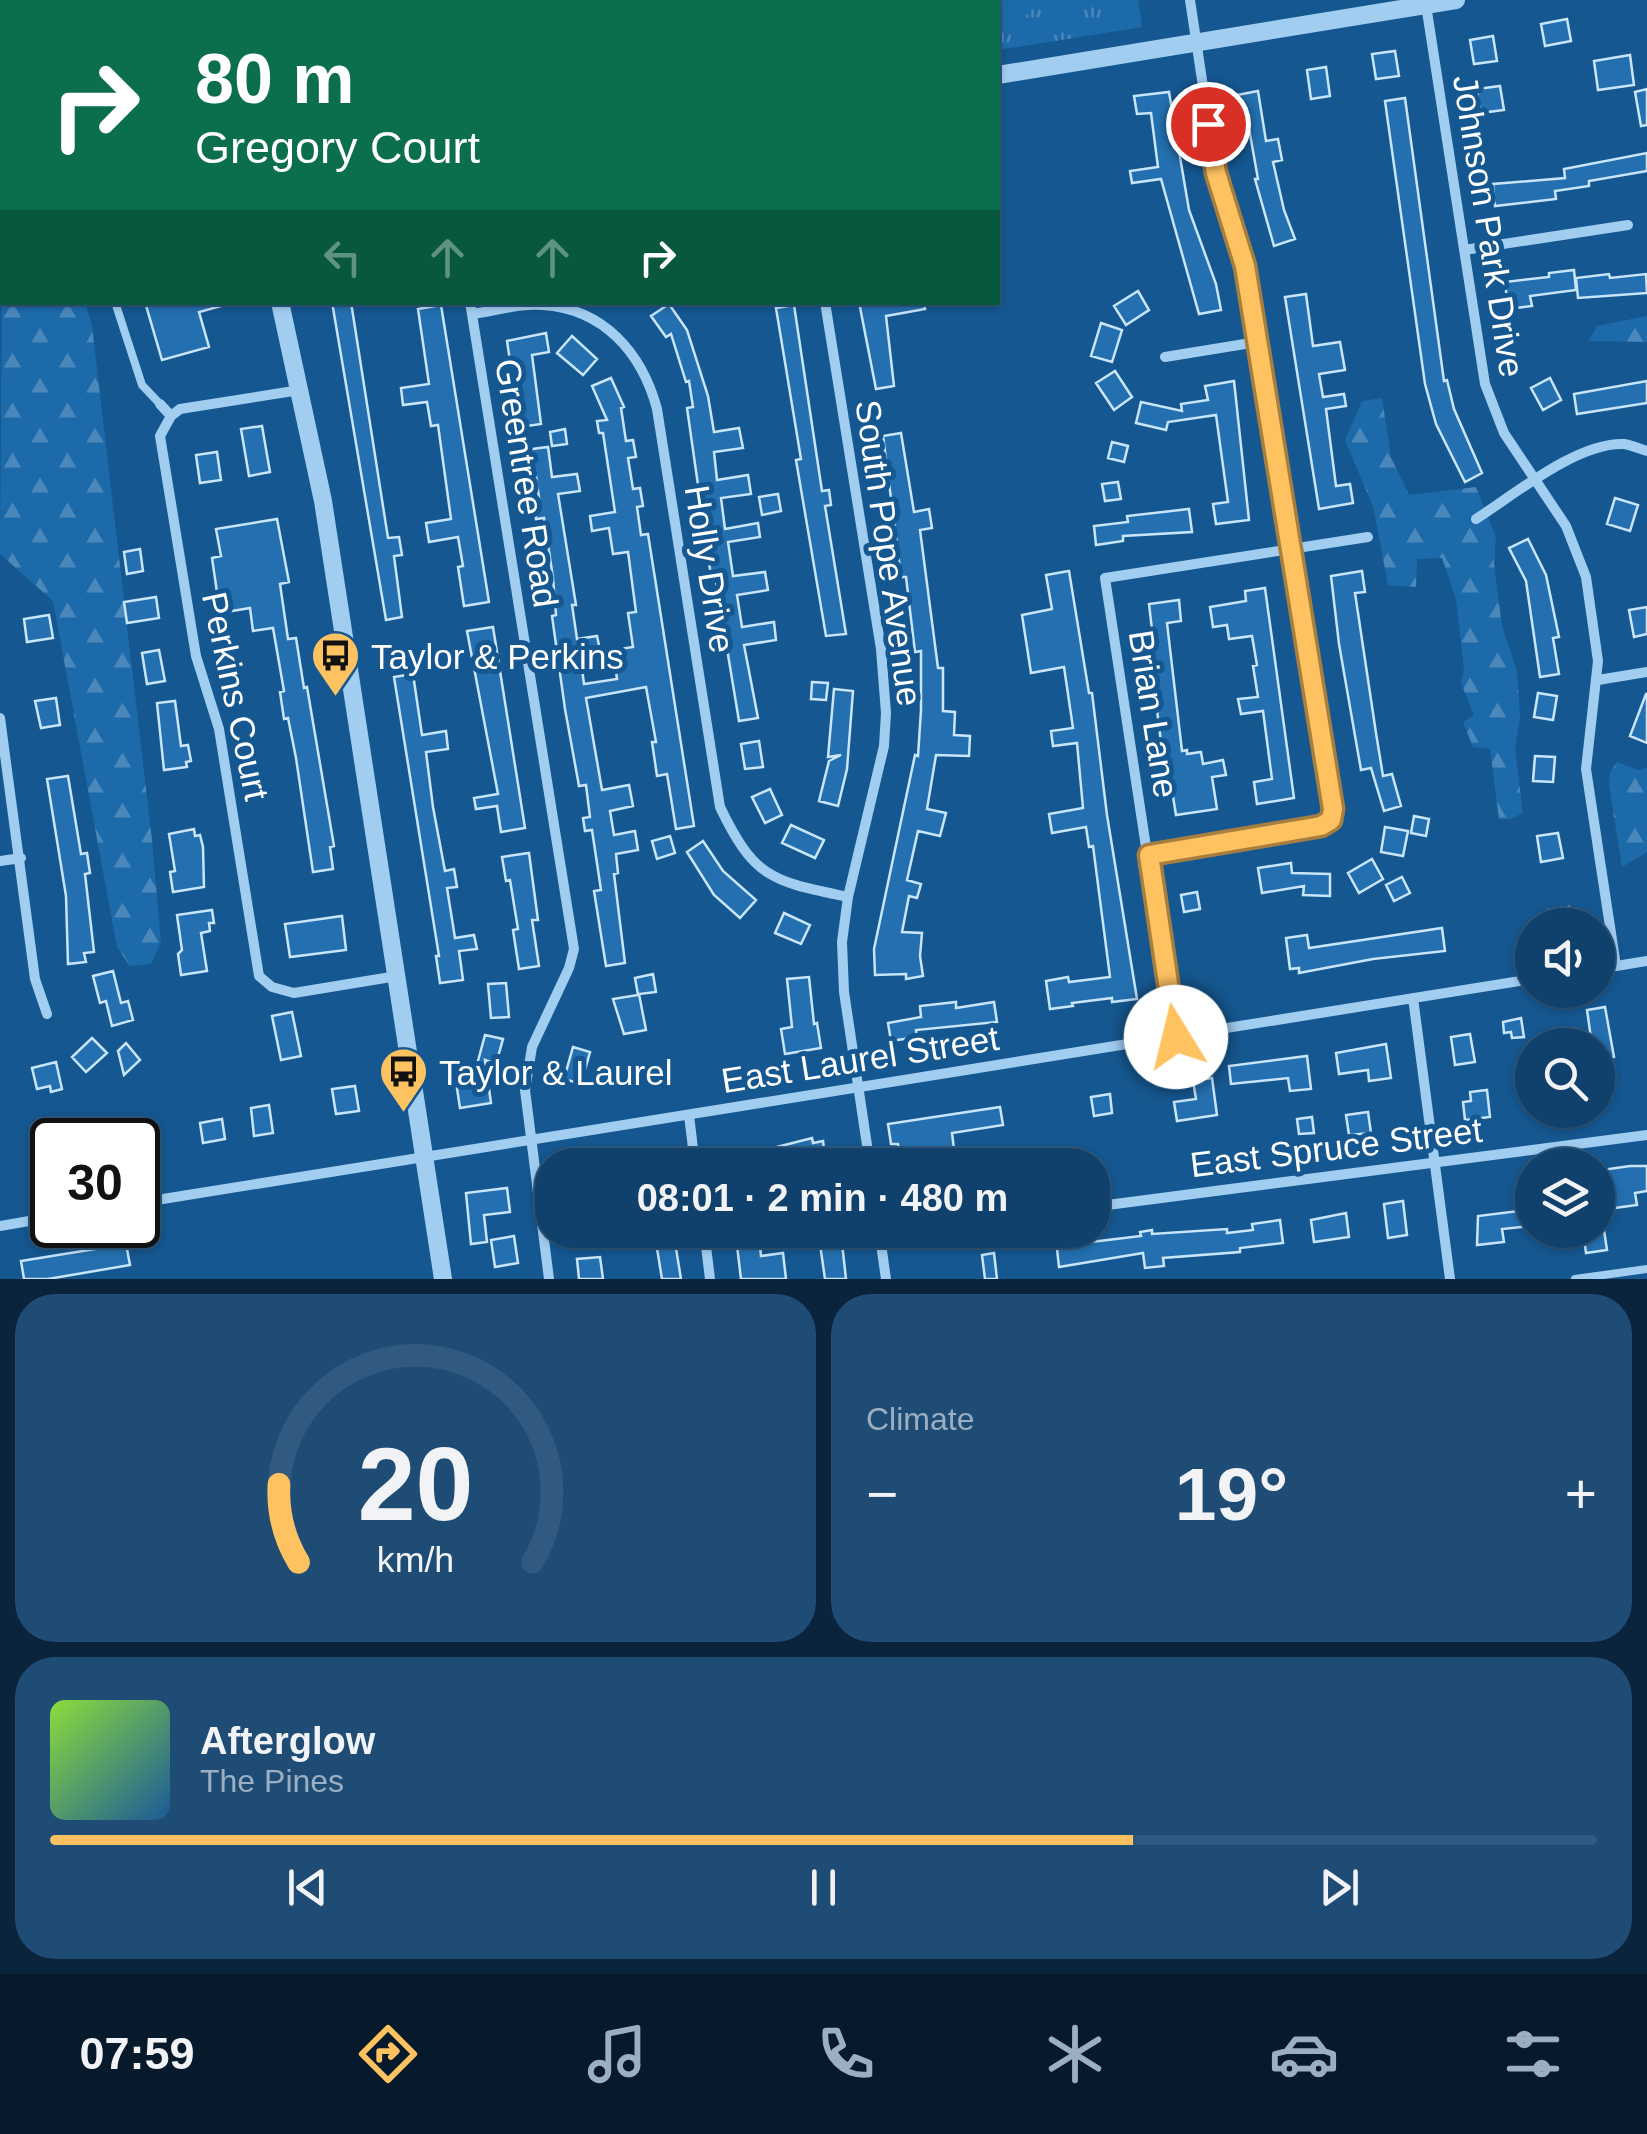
<!DOCTYPE html>
<meta charset="utf-8">
<style>
body{margin:0;font-family:Arial,sans-serif;background:#1e4c74;color:#f1f3f6;height:100vh;display:flex;flex-direction:column;font-size:38px;white-space:nowrap}
*{box-sizing:border-box;margin:0}
p{font-size:32px;color:#9cafc2}
.icon{flex:none;width:55px;height:55px;fill:none;stroke:currentColor;stroke-width:2;stroke-linecap:round;stroke-linejoin:round}
.map{position:relative;height:1279px;overflow:hidden}
.side{display:flex;flex-direction:column;gap:15px;padding:15px;background:#09243b;flex:1}
.side>*{flex:none}
.hud{position:absolute;left:0px;top:0px;width:1000px;height:305px;box-shadow:0 2px 8px #0004,0 0 0 2px #305a7f;background:#0b6e4f;color:#fff;overflow:hidden}
.tools{position:absolute;left:1515px;top:908px;display:grid;gap:20px}
.tools a{display:grid;place-items:center;width:100px;height:100px;border-radius:50%;background:#10416c;box-shadow:0 2px 8px #0004,0 0 0 2px #305a7f;font-size:50px}
.speed{position:absolute;left:30px;top:1118px;display:flex;gap:20px;font-size:50px;font-weight:700;text-align:center}
.speed>*{display:grid;place-content:center;width:130px;height:130px;border-radius:50%;background:#10416c;box-shadow:0 2px 8px #0004,0 0 0 2px #305a7f;line-height:1}
.speed .limit{border:5px solid #111;border-radius:15px;background:#fff;color:#111}
.pin{position:absolute;display:grid;place-items:center;width:85px;height:85px;color:#fff;margin:-42px;border:5px solid #fff;border-radius:50%;box-shadow:0 2px 10px #0007}
.me{position:absolute;width:110px;margin:-55px;rotate:351deg;stroke-linejoin:round;filter:drop-shadow(0 0 8px #0008)}
.turn{display:flex;align-items:center;gap:35px;height:210px;padding:0 30px;font-size:45px}
.turn .icon{width:130px;height:130px;stroke-width:2.5}
.turn b{display:block;font-size:70px;line-height:85px}
.lanes{display:flex;align-items:center;height:95px;padding:0 30px;background:#0003;justify-content:center;gap:50px;direction:ltr}
.lanes .off{opacity:.35}
.big{font-size:75px;font-weight:700;line-height:1.1}
.side .widget{flex:1;display:flex;flex-direction:column;justify-content:center;gap:15px;min-width:0;padding:0 35px;border-radius:40px;background:#1e4c74}
.side .dial{align-items:center;gap:0}
.dial svg{height:260px;overflow:visible;fill:none;stroke:#305a7f;stroke-width:7;stroke-linecap:round;text-anchor:middle}
.dial text{fill:#f1f3f6;stroke:none}
.song{display:flex;align-items:center;gap:30px}
.cover{width:120px;height:120px;border-radius:15px;background:linear-gradient(135deg,hsl(90 70% 55%),hsl(210 70% 35%))}
.played{height:10px;border-radius:5px;background:linear-gradient(90deg,#ffc261 70%,#305a7f 70%)}
.keys{display:flex;justify-content:space-around;direction:ltr}
.heat{display:flex;justify-content:space-between;align-items:center;font-size:55px;direction:ltr}
.side .tiles{flex:1;display:grid;gap:15px;grid-template-columns:1fr 1fr}
.widget:last-child{grid-column:span 2}
.trip{position:absolute;left:535px;top:1148px;width:575px;height:100px;border-radius:40px;background:#10416c;box-shadow:0 2px 8px #0004,0 0 0 2px #305a7f;font-weight:700;line-height:100px;text-align:center}
.tabs{display:flex;height:160px;justify-content:space-around;align-items:center;background:#061a2b;color:#9cafc2}
.tabs .icon{width:70px;height:70px}
.tabs .on{color:#ffc261}
.tabs b{font-size:45px;color:#f1f3f6}
.map>svg:first-child{display:block}
.forest{fill:url(#forest-firs)}
.park{fill:url(#park-tufts)}
.pitch{fill:#1d6aaa}
.building{fill:#236faf;stroke:#c8e5fc;stroke-width:2.5}
.lines{fill:none;stroke-linecap:round;stroke-linejoin:round}
.service{stroke:#a1cdf1;stroke-width:8}
.minor{stroke:#a1cdf1;stroke-width:10}
.tertiary{stroke:#a1cdf1;stroke-width:18}
.route-casing{stroke:#a67e3f;stroke-width:25}
.route{stroke:#ffc261;stroke-width:18}
.labels{text-anchor:middle;dominant-baseline:central;stroke-width:10;stroke-linejoin:round;paint-order:stroke}
.street-label{font-size:35px;fill:#fff;stroke:#155790}
.poi-label{font-size:35px;fill:#fff;stroke:#155790;text-anchor:start}
</style>
<div class="map">
<svg width="1647" height="1279" viewBox="0 0 1647 1279">
<defs>
<pattern id="forest-firs" width="22" height="20" patternUnits="userSpaceOnUse" patternTransform="scale(2.5)"><rect width="22" height="20" fill="#1d6aaa"/><path d="M5 1l3.5 6h-7zM16 11l3.5 6h-7z" fill="#4a88bb"/></pattern>
<pattern id="park-tufts" width="24" height="20" patternUnits="userSpaceOnUse" patternTransform="scale(2.5)"><rect width="24" height="20" fill="#1d6aaa"/><path d="M3 7l-1-3M5 7V3M7 7l1-3M15 17l-1-3M17 17v-4M19 17l1-3" fill="none" stroke="#4a88bb"/></pattern>
</defs>
<rect width="100%" height="100%" fill="#155790"/>
<path class="forest" d="M2 277V302L85 303 92 326 152 840 161 942 151 964 130 966 117 947 53 601 0 554Z
M1647 316V342L1589 341 1597 326Z
M1382 398 1391 457 1409 495 1476 487 1496 537 1494 563 1502 626 1517 671 1520 716 1515 750 1523 813 1511 819H1499L1490 749 1473 747 1463 722 1474 715 1461 683 1464 669 1456 599 1442 558 1417 559 1416 587 1388 585 1373 506 1345 440 1362 401Z
M1617 762 1637 770 1647 768V852L1622 867 1609 785 1610 772Z"/>
<path class="park" d="M599 0H1138L1142 27 998 50V2Z"/>
<path class="pitch" d="M1009 0H1044L1025 16 998 25V4Z"/>
<path class="building" d="M1567 19 1571 41 1545 46 1541 24Z
M1493 36 1497 61 1474 64 1470 40Z
M1395 51 1399 76 1376 79 1372 54Z
M1630 55 1634 85 1598 90 1594 61Z
M1326 67 1330 96 1311 99 1307 70Z
M1500 86 1504 110 1480 113 1477 89Z
M1647 89V125L1641 126 1635 92Z
M1258 91 1266 141 1278 139 1282 160 1273 162 1284 210 1295 239 1274 246 1255 179H1258L1248 123 1241 124 1237 95Z
M1169 92 1189 210 1216 284 1221 310 1199 314 1161 179 1132 183 1130 171 1158 167 1151 113 1137 114 1134 96Z
M1405 98 1444 381 1447 380 1454 409 1482 473 1465 482 1436 424 1425 384 1385 101Z
M1647 153V171L1589 181V186L1555 191 1556 199 1495 206 1493 184 1565 178 1564 169Z
M1574 270 1576 290 1530 296 1532 306 1508 309 1505 282 1549 277V273Z
M1609 274 1610 278 1646 274 1647 293 1578 298 1576 278Z
M1138 291 1149 310 1126 325 1114 306Z
M1306 294 1313 346 1340 342 1345 370 1319 374 1323 397 1344 394 1346 406 1326 409 1336 486 1350 484 1353 503 1319 509 1285 297Z
M145 302H221V306L199 312 209 347 162 360Z
M332 302H351L388 538 399 537 402 555 394 556 402 617 386 620Z
M859 302H924L925 309 886 316 894 386 876 389Z
M669 304 687 330 708 396 714 432 739 428 743 448 714 452 717 480 748 475 751 494 721 498 725 529 758 523 760 537 728 542 733 576 765 572 768 590 737 595 742 627 774 622 776 640 744 645 758 718 739 721 715 576H711L687 408 693 407 689 381 686 382 671 334 666 337 651 316Z
M441 305 489 602 464 606 458 567 463 566 458 537 429 542 426 523 451 519 438 425 431 426 427 402 403 405 401 388 429 384 418 309Z
M794 305 822 491 829 490 831 505 825 506 846 634 826 636 796 460 801 459 776 308Z
M1101 323 1122 330 1112 362 1091 356Z
M546 333 549 352 532 355 541 424 520 427 507 341Z
M572 336 597 359 583 375 557 353Z
M1115 371 1132 397 1114 410 1096 383Z
M611 378 624 407 621 408 626 441 633 440 636 457 628 458 633 489 640 488 643 506 637 507 641 535 648 534 694 826 676 829 667 774 657 776 652 742H656L646 687 586 698 602 790 629 785 633 806 610 811 614 835 635 831 638 850 616 854 618 873 614 874 625 963 606 966 594 891 601 890 592 830 585 831 583 818 590 817 586 785 579 786 565 709 552 616 556 615 553 578 544 518 536 519 534 506 540 505 536 476 528 477 524 450 548 447 552 477 577 474 580 491 558 494 576 605H572L577 639 597 636 600 650 580 654 584 684 617 679 613 650 633 647 628 613 636 612 628 552 613 554 609 528 592 531 590 516 615 512 603 433H599L597 421 607 420 592 386Z
M1550 378 1561 400 1543 410 1531 388Z
M1234 381 1249 520 1216 524 1213 504 1228 502 1216 415 1168 422 1166 430 1136 423 1141 402 1182 411 1181 404 1208 400 1205 386Z
M1647 381V403L1577 414 1574 394Z
M262 426 270 472 249 476 241 429Z
M565 429 567 444 552 446 550 432Z
M901 433 914 512 929 509 932 528 920 530 938 668H943V711L955 712 954 735 970 736 969 756 936 755 927 809 946 813 940 836 918 831 907 880 921 884 917 898 909 896 902 932 922 933 920 956 923 976 906 979V974L875 975 874 949 915 755 918 756 921 710V651L915 652 906 577H901L883 436Z
M1112 442 1128 446 1124 462 1108 458Z
M217 452 221 480 200 483 196 455Z
M1118 482 1121 499 1105 501 1102 484Z
M778 494 781 511 762 515 759 497Z
M1615 498 1638 505 1630 531 1607 524Z
M1189 509 1192 532 1123 536V541L1096 545 1094 526 1128 522 1127 516Z
M277 519 289 582 280 584 288 639 296 638 304 688 307 687 334 846 330 847 333 869 313 872 296 758 288 718 284 719 280 692 284 691 273 628 253 631 250 608 220 613 212 558 221 556 216 529Z
M1528 539 1546 575 1559 637 1553 638 1559 674 1540 677 1526 581 1509 548Z
M140 549 143 571 127 574 124 552Z
M1069 571 1089 693H1092L1107 815 1137 999 1112 1002V998L1072 1003 1073 1006 1050 1009 1046 981 1068 977 1069 982 1110 977 1093 846 1089 847 1086 827 1052 833 1049 814 1083 808 1077 743 1053 746 1051 731 1073 728 1064 667 1031 673 1022 615 1052 609 1046 575Z
M1362 571 1365 592 1355 593 1376 733 1383 776 1392 774 1401 806 1384 811 1371 768 1361 770 1339 644 1331 576Z
M1265 588 1294 798 1257 804 1254 782 1272 779 1263 711 1241 714 1238 699 1258 697 1253 666 1257 665 1252 636 1229 639 1227 625 1213 627 1210 607 1246 601 1245 591Z
M156 597 159 618 127 623 124 602Z
M1179 600 1181 621 1167 623 1182 751 1187 750V754L1201 752 1203 764 1223 760 1226 775 1212 777 1217 809 1176 815 1164 741 1161 742 1148 639 1153 638 1149 604Z
M1647 607V634L1634 637 1629 610Z
M49 615 53 638 27 642 24 619Z
M493 627 525 828 501 832 497 806 476 809 474 798 498 794 467 631Z
M159 650 165 681 147 684 142 653Z
M413 674 422 735 446 731 448 749 426 752 433 807 445 871 454 869 457 887 447 888 455 938 474 935 477 949 459 951 463 980 440 983 436 956H439L394 677Z
M812 682 828 683 826 700 811 699Z
M834 689 853 691 847 769 838 806 819 801 829 761 841 755 828 757Z
M1538 693 1557 696 1553 720 1534 717Z
M1646 694H1647V743L1630 736Z
M56 698 60 725 41 728 35 701Z
M175 701 181 746 188 745 191 761 186 762 187 767 164 770 157 703Z
M759 741 763 767 745 769 741 744Z
M1535 756 1555 757 1553 782 1533 781Z
M68 776 81 854 87 853 90 873 85 874 94 952 84 953 86 962 68 964 66 896 47 779Z
M770 789 782 815 765 823 752 797Z
M1414 816 1429 819 1426 836 1411 833Z
M791 825 824 840 815 858 782 843Z
M1385 827 1408 831 1403 856 1381 852Z
M194 829 195 836 200 835 203 847 204 887 173 892 170 872 175 871 169 834Z
M1558 833 1563 858 1541 862 1537 836Z
M670 836 675 853 657 859 652 841Z
M703 841 723 871 756 900 740 918 714 895 687 852Z
M529 853 538 920H532L539 966 519 969 513 930 518 929 510 880 506 881 502 857Z
M1372 859 1383 879 1359 893 1348 873Z
M1291 863 1292 873 1330 874V896L1303 895 1304 886 1262 893 1258 868Z
M1402 877 1410 893 1394 901 1386 885Z
M1197 892 1200 909 1184 912 1181 895Z
M1569 907 1572 925H1551L1548 910Z
M212 910 214 923H209L210 931 201 933 207 971 181 975 178 954 182 950 177 915Z
M784 913 810 925 801 944 775 933Z
M342 916 346 950 290 957 285 924Z
M1442 928 1445 951 1373 959 1299 973V968L1290 969 1286 938 1307 935 1309 948Z
M113 971 121 1003 128 1001 133 1020 112 1026 106 1001 100 1003 93 976Z
M653 974 656 992 639 994 646 1030 624 1034 613 999 638 995 635 978Z
M809 977 814 1024 817 1023 821 1048 785 1054 781 1029 792 1027 787 979Z
M506 983 509 1017 491 1018 488 984Z
M956 1002V1008L994 1002 997 1022 916 1030 917 1037 891 1041 888 1023 921 1017 920 1006Z
M1605 1007 1614 1057 1598 1059V1045H1592L1587 1010Z
M292 1012 301 1056 281 1060 272 1016Z
M1521 1018 1524 1037 1512 1038 1511 1032 1504 1033 1503 1022Z
M1470 1034 1475 1062 1455 1065 1451 1037Z
M485 1035 503 1039 496 1064 485 1060 491 1103 460 1108 455 1075 475 1072Z
M92 1038 107 1053 86 1072 72 1057Z
M126 1043 140 1060 124 1075 118 1051Z
M1386 1044 1391 1078 1369 1081 1368 1070 1339 1074 1336 1053Z
M573 1047 590 1052 581 1084 564 1079Z
M1307 1056 1311 1089 1290 1091 1288 1078 1231 1084 1229 1066Z
M56 1062 62 1089 51 1092 50 1086 37 1089 32 1068Z
M1212 1078 1217 1115 1177 1121 1174 1102 1196 1099 1193 1081Z
M355 1086 359 1111 336 1114 332 1089Z
M1487 1090 1490 1117 1465 1120 1463 1102 1471 1101 1470 1092Z
M1110 1094 1112 1113 1094 1116 1091 1097Z
M269 1105 273 1133 254 1136 251 1108Z
M1000 1107 1003 1125 952 1133 956 1165H901L898 1144H891L888 1124Z
M1368 1112 1371 1133 1349 1135 1346 1115Z
M1312 1117 1314 1133 1299 1134 1297 1119Z
M222 1119 225 1139 203 1143 200 1123Z
M812 1138 813 1143 823 1141 824 1149 830 1148 832 1160 771 1165 769 1149Z
M1066 1150 1068 1165H1049L1047 1152Z
M1630 1166H1647V1191L1635 1193 1637 1205 1607 1209 1602 1170Z
M507 1188 510 1212 484 1215 487 1242 471 1244 466 1193Z
M1532 1191V1226L1502 1229 1504 1242 1477 1245 1478 1216 1519 1211 1517 1193Z
M1403 1201 1407 1235 1388 1238 1384 1204Z
M1346 1213 1349 1237 1314 1242 1311 1220Z
M1280 1220 1283 1243 1240 1248V1252L1163 1258 1164 1266 1145 1268 1143 1253 1059 1267 1056 1240 1073 1238 1074 1244 1141 1236 1140 1232 1152 1230V1234L1227 1229V1233L1253 1230 1252 1224Z
M654 1230H673L681 1279H662Z
M791 1230H808L809 1243 793 1245Z
M1583 1230H1604L1607 1250 1586 1253Z
M841 1234 846 1279H825L819 1237Z
M759 1235 761 1256 783 1253 786 1279H741L736 1237Z
M514 1236 518 1263 495 1267 491 1240Z
M126 1244 130 1265 48 1279H24L21 1261Z
M994 1253 997 1279H985L982 1255Z
M600 1257 603 1279H579L577 1259Z"/>
<g class="lines">
<path class="service" d="M115 302 142 385 160 404
M1575 1279 1647 1269"/>
<path class="minor" d="M1426 5 1485 384 1504 433 1566 526 1586 577 1598 661 1586 769 1616 966
M1464 250 1628 225
M470 302 574 949 569 968 532 1047 525 1090 549 1279
M825 302 881 649 886 713 884 746 848 897 842 942 844 992 870 1165
M472 314C495 311 520 303 543 305 604 309 642 353 657 409L720 807C755 880 773 881 848 897
M1165 357 1257 342
M300 390 180 409 171 416 160 436 196 656 219 729 259 976 272 987 294 993 397 976
M160 404 171 416
M1476 519C1514 495 1577 442 1624 444 1631 445 1640 449 1647 451
M1598 680 1647 672
M0 718 35 979 47 1014
M1149 855 1321 826 1331 820 1333 809 1245 266 1216 173 1190 0
M0 861 21 858
M1598 969 1647 961
M1413 998 1450 1279
M1175 1037 1105 578 1368 537
M689 1115 695 1165
M138 1203 1532 979
M1092 1207 1647 1135
M0 1226 52 1217
M704 1230 710 1279
M879 1230 886 1279
M880 1235 923 1230"/>
<path class="tertiary" d="M206 0V2
M998 75 1456 0
M0 244H2
M280 302 323 501 443 1279"/>
</g>
<g class="lines">
<defs>
<path id="route" d="M1176 1037 1149 855 1321 826 1331 820 1333 809 1245 266 1216 173 1208 124"/>
</defs>
<use href="#route" class="route-casing"/>
<use href="#route" class="route"/>
</g>
<defs>
<symbol id="bus-pin" viewBox="-11 -11 22 30"><path d="M0 17L-7.5 6A9.5 9.5 0 1 1 7.5 6Z" fill="#ffc261" stroke="#155790"/><path d="M-5-6H5V4H4V6H2V4H-2V6H-4V4H-5ZM-3.5-4V0h7V-4ZM-3.5 1.2v1.5H-2V1.2ZM2 1.2v1.5H3.5V1.2Z" fill="#111"/></symbol>
</defs>
<g fill-rule="evenodd">
<use href="#bus-pin" x="308" y="628" width="55" height="75"/>
<use href="#bus-pin" x="376" y="1044" width="55" height="75"/>
</g>
<g class="labels">
<g class="street-label">
<text transform="translate(1489 226) rotate(81)">Johnson Park Drive</text>
<text transform="translate(527 483) rotate(81)">Greentree Road</text>
<text transform="translate(889 553) rotate(82)">South Pope Avenue</text>
<text transform="translate(710 569) rotate(81)">Holly Drive</text>
<text transform="translate(236 696) rotate(78)">Perkins Court</text>
<text transform="translate(1154 714) rotate(81)">Brian Lane</text>
<text transform="translate(860 1059) rotate(-9)">East Laurel Street</text>
<text transform="translate(1336 1147) rotate(-7)">East Spruce Street</text>
</g>
<g class="poi-label">
<text x="371" y="656">Taylor &amp; Perkins</text>
<text x="439" y="1072">Taylor &amp; Laurel</text>
</g>
</g>
</svg>
<div class="tools">
<a><svg class="icon" aria-label="sound" viewBox="0 0 24 24"><path d="M4 9h4l5-4v14l-5-4H4zM17 9q2 3 0 6"/></svg></a>
<a><svg class="icon" aria-label="search" viewBox="0 0 24 24"><circle cx="10" cy="10" r="6"/><path d="M15 15l6 6"/></svg></a>
<a><svg class="icon" aria-label="layers" viewBox="0 0 24 24"><path d="M12 4l9 5-9 5-9-5zM3 14l9 5 9-5"/></svg></a>
</div>
<div class="speed"><div class="limit">30</div></div>
<div class="pin" style="left:1208px;top:124px;background:#d93025"><svg class="icon" aria-label="arrive" viewBox="0 0 24 24"><path d="M6 21V4h12l-3 4 3 4H6"/></svg></div>
<svg class="me" style="left:1176px;top:1037px" viewBox="-20 -20 40 40"><circle r="19" fill="#fff"/><path d="M0-13L10 11 0 6-10 11z" fill="#ffc261"/></svg>
<div class="trip">08:01 · 2 min · 480 m</div>
<div class="hud">
<div class="turn"><svg class="icon" aria-label="right" viewBox="0 0 24 24"><path d="M7 20v-9h11M14 6l5 5-5 5"/></svg><div><b>80 m</b>Gregory Court</div></div>
<div class="lanes"><svg class="icon off" aria-label="left" viewBox="0 0 24 24"><path d="M17 20v-9H6M10 6l-5 5 5 5"/></svg><svg class="icon off" aria-label="ahead" viewBox="0 0 24 24"><path d="M12 20V5M6 11l6-6 6 6"/></svg><svg class="icon off" aria-label="ahead" viewBox="0 0 24 24"><path d="M12 20V5M6 11l6-6 6 6"/></svg><svg class="icon" aria-label="right" viewBox="0 0 24 24"><path d="M7 20v-9h11M14 6l5 5-5 5"/></svg></div>
</div>
</div>
<section class="side">
<div class="tiles">
<div class="widget dial"><svg viewBox="0 0 100 80">
<path d="M14 69A42 42 0 1 1 86 69"/>
<path d="M14 69A42 42 0 0 1 8 45" stroke="#ffc261"/>
<text x="50" y="56" font-size="32" font-weight="700">20</text>
<text x="50" y="72" font-size="11">km/h</text>
</svg></div>
<div class="widget"><p>Climate</p>
<div class="heat"><a>−</a><b class="big">19°</b><a>+</a></div>
</div>
<div class="widget">
<div class="song"><i class="cover"></i><div><b>Afterglow</b><p>The Pines</p></div></div>
<div class="played"></div>
<div class="keys"><svg class="icon" aria-label="previous" viewBox="0 0 24 24"><path d="M18 5L8 12l10 7zM5 5v14"/></svg><svg class="icon" aria-label="pause" viewBox="0 0 24 24"><path d="M8 5v14M16 5v14"/></svg><svg class="icon" aria-label="next" viewBox="0 0 24 24"><path d="M6 5l10 7-10 7zM19 5v14"/></svg></div>
</div>
</div>
</section>
<nav class="tabs">
<b>07:59</b>
<svg class="icon on" aria-label="directions" viewBox="0 0 24 24"><path d="M12 3l9 9-9 9-9-9zM9 14v-3h6M13 9l2 2-2 2"/></svg>
<svg class="icon" aria-label="music" viewBox="0 0 24 24"><path d="M9 18V5l10-2v13"/><circle cx="6" cy="18" r="3"/><circle cx="16" cy="16" r="3"/></svg>
<svg class="icon" aria-label="phone" viewBox="0 0 24 24"><path d="M5 4h4l2 5-3 2q2 4 5 5l2-3 5 2v4C11 20 4 13 5 4z"/></svg>
<svg class="icon" aria-label="climate" viewBox="0 0 24 24"><path d="M12 3v18M4 7l16 10M4 17L20 7"/></svg>
<svg class="icon" aria-label="car" viewBox="0 0 24 24"><path d="M5 17H2v-5l4-1 3-4h7l3 4 3 1v5h-3M9 17h6M6 11h13"/><circle cx="7" cy="17" r="2"/><circle cx="17" cy="17" r="2"/></svg>
<svg class="icon" aria-label="filters" viewBox="0 0 24 24"><path d="M4 7h16M4 17h16"/><circle cx="9" cy="7" r="2"/><circle cx="15" cy="17" r="2"/></svg>
</nav>
